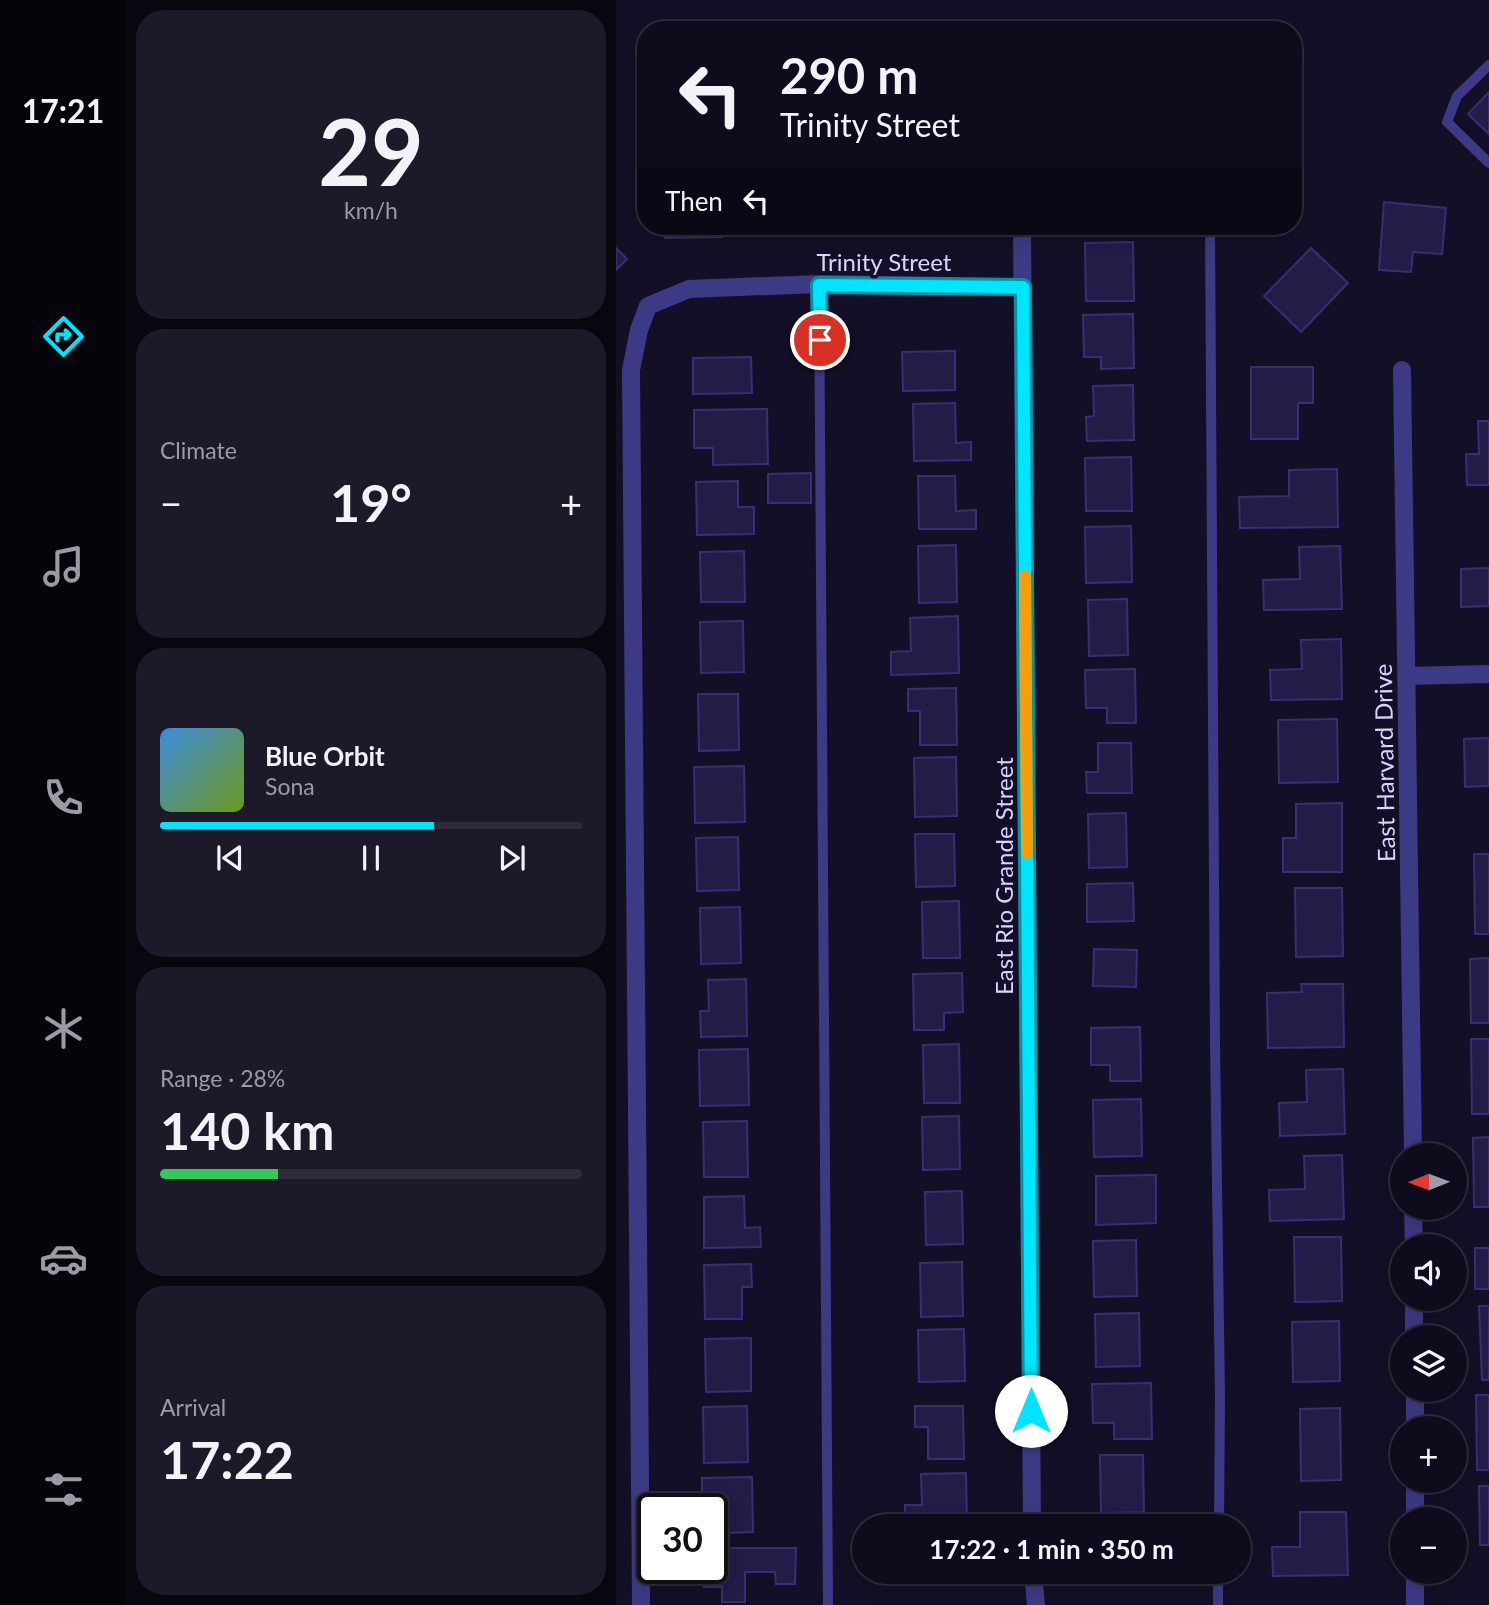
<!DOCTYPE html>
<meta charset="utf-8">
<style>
body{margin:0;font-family:Lato,sans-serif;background:#1c1929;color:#f1f3f6;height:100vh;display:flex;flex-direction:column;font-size:26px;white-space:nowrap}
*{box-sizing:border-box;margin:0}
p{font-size:23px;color:#9b9ba3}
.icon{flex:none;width:38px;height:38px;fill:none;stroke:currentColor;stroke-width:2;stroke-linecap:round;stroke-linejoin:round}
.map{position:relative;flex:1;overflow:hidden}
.side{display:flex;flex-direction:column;gap:10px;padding:10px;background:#08060f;width:490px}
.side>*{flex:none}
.hud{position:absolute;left:21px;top:21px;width:665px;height:214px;border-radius:28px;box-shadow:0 4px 18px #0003,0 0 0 2px #2e2b3b;background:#0e0b1c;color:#f1f3f6;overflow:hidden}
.needle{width:46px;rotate:269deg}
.tools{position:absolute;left:774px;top:1143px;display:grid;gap:14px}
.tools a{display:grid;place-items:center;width:77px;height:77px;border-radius:50%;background:#0e0b1c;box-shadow:0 4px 18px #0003,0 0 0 2px #2e2b3b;font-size:35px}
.speed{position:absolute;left:21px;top:1493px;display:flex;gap:14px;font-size:35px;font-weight:700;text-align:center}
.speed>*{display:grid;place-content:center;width:91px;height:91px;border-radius:50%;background:#0e0b1c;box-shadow:0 4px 18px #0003,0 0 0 2px #2e2b3b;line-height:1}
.speed .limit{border:4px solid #111;border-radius:10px;background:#fff;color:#111}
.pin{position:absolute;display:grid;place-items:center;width:60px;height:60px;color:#fff;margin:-30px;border:4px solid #fff;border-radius:50%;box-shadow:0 2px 7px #0007}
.me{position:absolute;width:77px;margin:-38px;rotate:0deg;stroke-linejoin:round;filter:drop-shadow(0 0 5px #0008)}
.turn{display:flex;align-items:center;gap:24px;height:147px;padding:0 28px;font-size:32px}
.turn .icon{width:91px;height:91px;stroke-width:2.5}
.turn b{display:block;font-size:49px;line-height:60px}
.then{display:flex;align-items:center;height:66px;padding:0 28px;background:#0003;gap:14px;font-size:26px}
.big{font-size:52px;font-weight:700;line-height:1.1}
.side .tile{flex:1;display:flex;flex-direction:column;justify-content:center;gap:10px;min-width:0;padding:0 24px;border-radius:28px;background:#1c1929}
.side .dial{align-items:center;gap:0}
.dial b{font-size:91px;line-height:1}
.song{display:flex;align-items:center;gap:21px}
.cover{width:84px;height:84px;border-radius:10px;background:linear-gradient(135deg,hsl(210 70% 55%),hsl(80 70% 35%))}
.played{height:7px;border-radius:4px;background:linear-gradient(90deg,#00e5ff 65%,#2e2b3b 65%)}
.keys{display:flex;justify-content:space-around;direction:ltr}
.heat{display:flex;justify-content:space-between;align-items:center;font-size:38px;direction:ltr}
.charge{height:10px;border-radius:5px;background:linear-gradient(90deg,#34c759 28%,#2e2b3b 0)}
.trip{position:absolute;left:236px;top:1514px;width:399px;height:70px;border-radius:35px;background:#0e0b1c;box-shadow:0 4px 18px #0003,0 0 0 2px #2e2b3b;font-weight:700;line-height:70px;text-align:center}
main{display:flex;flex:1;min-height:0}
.tabs{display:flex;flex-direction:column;width:126px;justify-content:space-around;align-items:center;background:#06040b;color:#9b9ba3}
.tabs .icon{width:49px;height:49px}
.tabs .current{color:#00e5ff}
.tabs b{font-size:32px;color:#f1f3f6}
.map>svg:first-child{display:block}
.building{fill:#241b47;stroke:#3b2d73;stroke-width:2}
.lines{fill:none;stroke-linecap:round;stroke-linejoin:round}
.service{stroke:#3d3a85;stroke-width:10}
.minor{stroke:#3d3a85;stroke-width:18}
.route-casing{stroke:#0095a6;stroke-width:18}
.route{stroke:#00e5ff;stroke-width:12}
.slow{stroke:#f59e0b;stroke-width:12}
.labels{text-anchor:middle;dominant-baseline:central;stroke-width:7;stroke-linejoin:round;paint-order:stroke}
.street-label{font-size:24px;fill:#d9d4ff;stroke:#130f26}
</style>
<main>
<nav class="tabs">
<b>17:21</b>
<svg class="icon current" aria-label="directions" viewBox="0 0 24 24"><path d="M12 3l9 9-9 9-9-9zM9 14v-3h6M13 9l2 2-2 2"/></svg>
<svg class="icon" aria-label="music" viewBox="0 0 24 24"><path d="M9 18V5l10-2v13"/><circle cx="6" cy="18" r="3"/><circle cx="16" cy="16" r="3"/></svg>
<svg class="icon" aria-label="phone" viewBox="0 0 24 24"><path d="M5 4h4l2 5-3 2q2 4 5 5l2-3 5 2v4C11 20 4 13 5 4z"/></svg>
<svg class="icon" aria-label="climate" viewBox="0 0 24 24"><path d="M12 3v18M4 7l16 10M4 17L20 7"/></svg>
<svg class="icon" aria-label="car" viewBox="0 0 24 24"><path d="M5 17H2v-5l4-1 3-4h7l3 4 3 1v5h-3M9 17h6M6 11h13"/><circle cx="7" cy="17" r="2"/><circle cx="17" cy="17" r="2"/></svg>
<svg class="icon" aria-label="filters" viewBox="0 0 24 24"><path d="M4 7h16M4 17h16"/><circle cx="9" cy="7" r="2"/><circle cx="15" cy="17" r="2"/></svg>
</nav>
<section class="side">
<div class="tile dial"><b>29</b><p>km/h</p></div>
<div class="tile"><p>Climate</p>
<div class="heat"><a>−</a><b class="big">19°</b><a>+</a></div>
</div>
<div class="tile">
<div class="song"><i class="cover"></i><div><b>Blue Orbit</b><p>Sona</p></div></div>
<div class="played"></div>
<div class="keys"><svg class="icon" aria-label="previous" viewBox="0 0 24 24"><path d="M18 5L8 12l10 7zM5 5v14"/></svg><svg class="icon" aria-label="pause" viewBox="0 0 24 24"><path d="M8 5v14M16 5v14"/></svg><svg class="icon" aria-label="next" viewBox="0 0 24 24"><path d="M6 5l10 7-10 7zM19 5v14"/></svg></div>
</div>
<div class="tile"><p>Range · 28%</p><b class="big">140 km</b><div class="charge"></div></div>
<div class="tile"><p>Arrival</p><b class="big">17:22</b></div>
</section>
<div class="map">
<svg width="873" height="1605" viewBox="0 0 873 1605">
<rect width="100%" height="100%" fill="#130f26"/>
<path class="building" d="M873 92V134L852 114Z
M768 202 830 208 826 254 797 252 795 272 763 270Z
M49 226H106V237L49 238Z
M138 226H194V232L138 233Z
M219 226H257V232L219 233Z
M517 242 518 301H470L469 243Z
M0 248 11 259 0 270Z
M695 248 732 283 685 332 648 296Z
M517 314 518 368 485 369V357H468L467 315Z
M339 351V390L287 391 286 352Z
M135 357 136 393 77 394V358Z
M635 367H697V403H682V439H635Z
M517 385 518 440 471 441 470 417 478 416 477 386Z
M339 403 340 443 355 442V460L298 461 297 404Z
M151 409 152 464 97 465V448H78V410Z
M862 421H873V485H851L850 454H863Z
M515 457 516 511H470L469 458Z
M721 469 722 527 624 528 623 497 673 496V470Z
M195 473V503H152V474Z
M302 476H339L340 511 360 510V529H303Z
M122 481V507H138V534L81 535 80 482Z
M515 526 516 582 470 583 469 527Z
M340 545 341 602 303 603 302 546Z
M724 546 726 609 648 610 647 580 684 579 683 547Z
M128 551 129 602H85L84 552Z
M873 568V606L845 607V569Z
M511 599 512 655 473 656 472 600Z
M342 616 343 673 275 675V652L295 651 294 618Z
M127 621 128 672 85 673 84 622Z
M725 639 726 699 655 700 654 670 686 669 685 640Z
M519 669 520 723H491V708H470L469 670Z
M340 688 341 745H304V711H292V689Z
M82 694H122L123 750 83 751Z
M721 719 722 782 663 783 662 720Z
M873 738V786L849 787 848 739Z
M482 743H515L516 793H471L470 772H482Z
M340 757 341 816 299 817 298 758Z
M128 766 129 822 79 823 78 767Z
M726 803V872H667V838H680V804Z
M510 813 511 867 473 868 472 814Z
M299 834H338L339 886 300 887Z
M122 837 123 890 81 891 80 838Z
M858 854H873V934H859Z
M517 883 518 921 471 922V884Z
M679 888H726L727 956 680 957Z
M343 901 344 958H307L306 902Z
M124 907 125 963 85 964 84 908Z
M478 949 521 950 520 987 477 986Z
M873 958V1023H855L854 959Z
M346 973 347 1012 328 1013V1030H298L297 974Z
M130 979 131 1036 85 1037 84 1011H93L92 980Z
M685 984H727L728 1047 652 1048 651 993 686 992Z
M524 1027 525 1081H494V1065H475V1028Z
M855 1039H873V1114H856Z
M343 1044 344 1103H308L307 1045Z
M132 1049 133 1105 84 1106 83 1050Z
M727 1069 729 1134 664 1136 663 1103 691 1102 690 1070Z
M525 1099 526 1156 478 1157 477 1100Z
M343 1116 344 1169 307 1170 306 1117Z
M131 1121 132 1177H88L87 1122Z
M873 1137V1207H858L857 1138Z
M726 1155 728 1219 654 1221 653 1190 689 1189 688 1156Z
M540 1175V1223L480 1225V1176Z
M346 1191 347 1244 310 1245 309 1192Z
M128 1196 129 1228 144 1227 145 1247 88 1248V1197Z
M678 1237H725L726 1301 679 1302Z
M520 1240 521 1296 478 1297 477 1241Z
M859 1248H873V1289H859Z
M346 1262 347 1316 305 1317 304 1263Z
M135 1264 136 1287H126V1319H89L88 1265Z
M863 1306H873V1380H866Z
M523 1313 524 1366 480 1367 479 1314Z
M723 1321 724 1381 677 1382 676 1322Z
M348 1329 349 1381 303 1382 302 1330Z
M135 1338V1391L90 1392 89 1339Z
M535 1383 536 1439H498V1423H477L476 1384Z
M860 1395H873V1470H861Z
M131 1406 132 1462 88 1463 87 1407Z
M299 1406H347L348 1459H312V1427H299Z
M724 1408 725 1480 685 1481 684 1409Z
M484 1455H527L528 1512 485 1513Z
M350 1473 351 1526H289V1505H306L305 1474Z
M136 1477 137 1532 108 1533V1515H96V1508H86V1478Z
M863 1486H873V1545H864Z
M684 1512H730L732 1575 657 1576 656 1547H684Z
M96 1548H180L179 1584H160L159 1572H129V1602H106V1587H88V1568H96Z
M292 1572H352V1580L292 1581Z"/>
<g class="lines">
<path class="service" d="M873 65 841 96 831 122 873 163
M594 226 599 1043 604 1397 603 1526
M203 284 212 1605
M602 1605V1572"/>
<path class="minor" d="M406 226 416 1526
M786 370 797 1155
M791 676 873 674
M797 1208 798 1246
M798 1298V1337
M799 1390V1428
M799 1480V1519
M417 1572 420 1605
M799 1572V1605
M25 1605 15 370 23 330 32 306 73 289 203 284 407 287"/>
</g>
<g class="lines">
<defs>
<path id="route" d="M204 340 203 285 407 287 415 1411"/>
</defs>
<use href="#route" class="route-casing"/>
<use href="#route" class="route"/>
<path class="slow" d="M409 576 411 853"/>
</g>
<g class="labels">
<g class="street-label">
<text x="268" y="261">Trinity Street</text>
<text transform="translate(768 763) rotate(-91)">East Harvard Drive</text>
<text transform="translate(387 876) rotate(-90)">East Rio Grande Street</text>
</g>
</g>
</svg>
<div class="tools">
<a><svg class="needle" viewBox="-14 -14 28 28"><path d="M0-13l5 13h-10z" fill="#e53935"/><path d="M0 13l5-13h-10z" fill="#9b9ba3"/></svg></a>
<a><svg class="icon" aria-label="sound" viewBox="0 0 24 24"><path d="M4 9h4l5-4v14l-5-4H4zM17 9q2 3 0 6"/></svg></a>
<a><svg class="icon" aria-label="layers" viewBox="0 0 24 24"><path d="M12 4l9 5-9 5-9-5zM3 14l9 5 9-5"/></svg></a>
<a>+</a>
<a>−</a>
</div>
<div class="speed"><div class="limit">30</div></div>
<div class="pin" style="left:204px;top:340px;background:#d93025"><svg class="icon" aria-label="arrive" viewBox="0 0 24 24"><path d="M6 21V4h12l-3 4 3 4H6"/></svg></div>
<svg class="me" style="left:415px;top:1411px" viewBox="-20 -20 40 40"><circle r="19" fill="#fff"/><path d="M0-13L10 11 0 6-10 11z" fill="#00e5ff"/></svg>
<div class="trip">17:22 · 1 min · 350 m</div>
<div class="hud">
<div class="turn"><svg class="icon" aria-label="left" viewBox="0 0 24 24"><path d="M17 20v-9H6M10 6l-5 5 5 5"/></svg><div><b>290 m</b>Trinity Street</div></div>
<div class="then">Then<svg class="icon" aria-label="left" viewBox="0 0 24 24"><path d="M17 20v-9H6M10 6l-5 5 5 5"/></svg></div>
</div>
</div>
</main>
